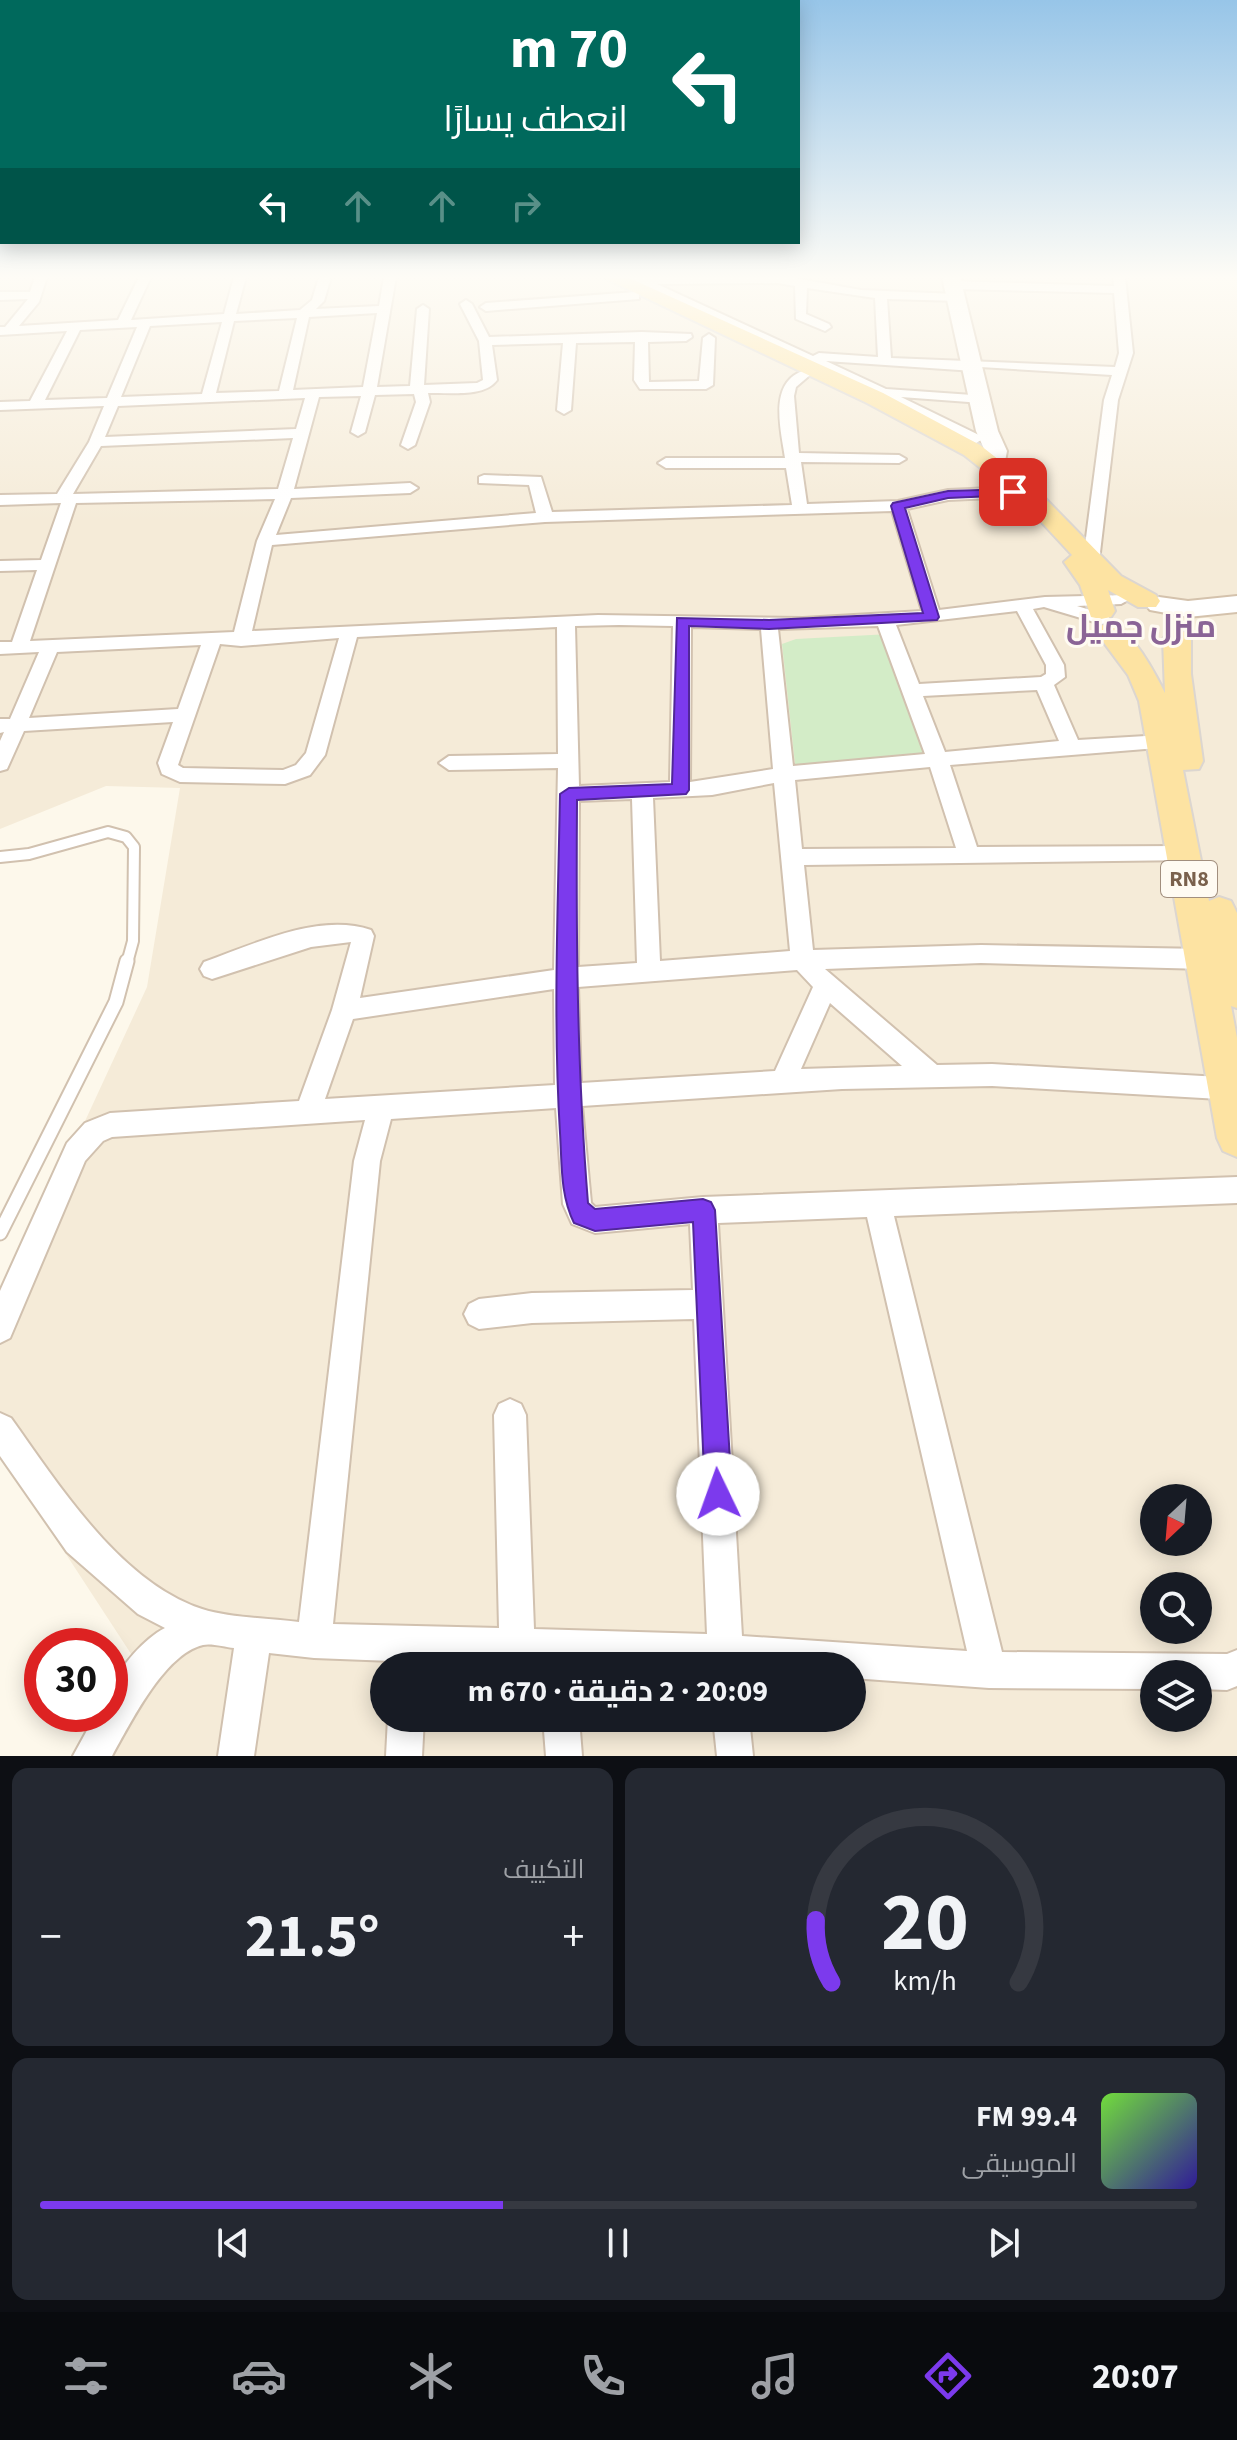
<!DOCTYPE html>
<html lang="ar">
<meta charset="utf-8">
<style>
body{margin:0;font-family:"Source Sans 3",Cairo,sans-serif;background:#242831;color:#f1f3f6;direction:rtl;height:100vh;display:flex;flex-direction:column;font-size:30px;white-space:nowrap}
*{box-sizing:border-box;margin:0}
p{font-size:26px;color:#9ea1a6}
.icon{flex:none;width:44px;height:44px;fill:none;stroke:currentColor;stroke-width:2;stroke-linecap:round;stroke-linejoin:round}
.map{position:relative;height:1756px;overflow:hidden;direction:ltr}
.panel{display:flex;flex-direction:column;gap:12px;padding:12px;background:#0d0f14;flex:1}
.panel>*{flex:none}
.guide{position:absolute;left:0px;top:0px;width:800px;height:244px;box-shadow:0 4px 20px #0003;direction:rtl;background:#00695c;color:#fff;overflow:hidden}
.needle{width:52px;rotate:206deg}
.tools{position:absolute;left:1140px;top:1484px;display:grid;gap:16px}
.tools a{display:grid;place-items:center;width:72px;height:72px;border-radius:50%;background:#171b24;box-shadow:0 4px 20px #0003;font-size:40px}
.speed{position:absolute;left:24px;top:1628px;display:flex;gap:16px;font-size:40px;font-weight:700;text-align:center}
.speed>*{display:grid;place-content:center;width:104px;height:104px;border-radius:50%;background:#171b24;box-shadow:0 4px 20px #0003;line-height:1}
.speed .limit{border:12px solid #d22;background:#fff;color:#111}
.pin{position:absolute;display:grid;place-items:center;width:68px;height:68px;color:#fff;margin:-34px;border-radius:16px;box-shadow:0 4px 12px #0006}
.me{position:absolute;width:88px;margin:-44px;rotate:357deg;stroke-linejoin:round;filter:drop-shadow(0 0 6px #0008)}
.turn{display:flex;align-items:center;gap:28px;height:168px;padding:0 40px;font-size:36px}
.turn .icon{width:104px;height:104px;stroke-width:2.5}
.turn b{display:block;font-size:56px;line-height:68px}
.lanes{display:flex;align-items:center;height:76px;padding:0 40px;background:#0003;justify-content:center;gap:40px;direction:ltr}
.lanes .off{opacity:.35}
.big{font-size:60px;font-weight:700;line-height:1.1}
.panel .widget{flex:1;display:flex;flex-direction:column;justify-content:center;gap:12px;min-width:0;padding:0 28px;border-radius:16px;background:#242831}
.panel .dial{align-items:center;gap:0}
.dial svg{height:208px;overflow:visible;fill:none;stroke:#363941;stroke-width:7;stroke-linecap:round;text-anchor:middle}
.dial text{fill:#f1f3f6;stroke:none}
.song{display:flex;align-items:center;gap:24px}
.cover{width:96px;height:96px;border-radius:12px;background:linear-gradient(135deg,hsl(100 70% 55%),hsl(250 70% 35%))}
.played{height:8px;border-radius:4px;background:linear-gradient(90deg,#7c3aed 40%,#363941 40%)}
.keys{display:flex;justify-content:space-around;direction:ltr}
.heat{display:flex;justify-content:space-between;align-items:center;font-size:44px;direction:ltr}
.panel .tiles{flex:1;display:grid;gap:12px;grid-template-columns:1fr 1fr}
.widget:last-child{grid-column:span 2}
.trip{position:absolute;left:370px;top:1652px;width:496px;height:80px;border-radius:40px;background:#171b24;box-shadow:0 4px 20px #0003;font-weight:700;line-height:80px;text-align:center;direction:rtl}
.tabs{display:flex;height:128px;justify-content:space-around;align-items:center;background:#090b0e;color:#9ea1a6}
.tabs .icon{width:56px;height:56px}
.tabs .current{color:#7c3aed}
.tabs b{font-size:36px;color:#f1f3f6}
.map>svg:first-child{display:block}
.residential{fill:#f5ebd8;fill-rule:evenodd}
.green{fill:#d3ecc7}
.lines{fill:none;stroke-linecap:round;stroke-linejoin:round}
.lane-far1-casing{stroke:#d1c1af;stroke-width:14}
.lane-casing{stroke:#d1c1af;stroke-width:17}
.street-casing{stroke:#d1c1af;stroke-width:4}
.secondary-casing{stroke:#d4c2ac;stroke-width:4}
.primary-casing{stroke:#dcd6d0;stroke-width:4}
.lane-far1{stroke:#fff;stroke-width:10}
.lane{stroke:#fff;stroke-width:13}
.street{fill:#fff;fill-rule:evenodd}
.secondary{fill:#fff;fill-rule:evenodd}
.primary{fill:#fde3a2;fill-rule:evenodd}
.route{fill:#7c3aed;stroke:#51269a;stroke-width:2}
.labels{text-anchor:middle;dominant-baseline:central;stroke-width:6;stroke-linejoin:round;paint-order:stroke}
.shield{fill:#fffbf2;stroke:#a28f7e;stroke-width:2}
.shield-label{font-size:22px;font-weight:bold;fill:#7a614c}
.district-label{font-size:32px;font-weight:bold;fill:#8a6496;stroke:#fffbf2}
</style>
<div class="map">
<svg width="1237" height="1756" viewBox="0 0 1237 1756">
<rect width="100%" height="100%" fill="#fdf8eb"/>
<path class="residential" d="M0 277H1237V1756H79L110 1714 137 1663 0 1453V1305L147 987 180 788 106 786 0 829ZM1154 1498H1198V1542H1154ZM1154 1586H1198V1630H1154ZM384 1666H852V1718H384ZM1154 1674H1198V1718H1154Z"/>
<path class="green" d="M890 634 930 758 802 769 795 764 782 644 796 639Z"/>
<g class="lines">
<defs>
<path id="lane-far1" d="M0 857 29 854 108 832 126 837 134 847 133 941 127 963"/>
<path id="lane" d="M0 1233 116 1002 127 961"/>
<path id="street" d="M35 277H47L39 302 19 326 118 320 139 277H151L131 320 224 314 234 277H246L236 314 300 310 312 300 319 277H331L324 301 316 309 379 306 384 277H396L377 387 410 386 417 309 423 305 429 309 424 385 477 383 483 380 479 341 460 304 466 300 472 304 489 337 642 332 691 334 692 337 686 341 648 342 649 382 699 381 703 338 709 334 715 338 713 385 706 389H640L634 380 635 342 576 343 571 410 564 414 557 410 563 343 492 345 497 380C484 398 449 392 428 393L430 402 415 445 408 449 401 445 416 402 414 394 375 395 365 432 358 436 351 432 361 396 319 397 294 489 410 483 418 488 410 493 291 498 276 535 536 513 529 485 479 483V477L484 475 541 477 552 512 792 505 786 468H666L658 463 666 458H785C781 430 768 383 803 371L810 375 796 387 794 396 799 453 899 455 906 459 899 463 801 462 807 504 898 501 948 490 1013 487 1021 492 1013 497 948 500 907 509 939 610 1045 597 1127 595 1130 599 1121 604 1077 606 1107 615 1110 619 1107 623 1101 624 1044 607 1033 609 1064 665 1065 677 1054 685 1078 740 1163 735 1170 737 1173 742 1170 747 950 765 977 847 1184 846 1192 848 1195 854 1192 860 804 865 813 950 981 945 1205 949 1213 952 1217 959 1213 966 1205 969 981 963 825 969 937 1065 992 1064 1237 1078V1100L992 1086 842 1089 582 1106 591 1203 595 1207 703 1197 1237 1177V1203L894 1216 1002 1652 1227 1654 1237 1650V1686L1227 1690 1198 1689V1674H1154V1689L989 1688 852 1678V1666H595L427 1661V1666H391L392 1661 314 1658 269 1653 254 1756H218L234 1648C225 1647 211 1643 203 1645 164 1654 130 1724 112 1756H73L96 1714H110C110 1706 108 1696 111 1689 119 1667 145 1638 165 1628L138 1614 67 1552 0 1456V1413L11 1418C59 1485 120 1582 202 1609 229 1618 270 1618 299 1622L354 1161 365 1120 112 1137 103 1141 85 1161 10 1338 0 1343V1291L67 1143 85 1123 110 1113 299 1101 332 1010 351 942 311 947 212 979 204 976 200 969 204 962C253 945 318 912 371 930L374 936 360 998 554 970 558 768 449 770 439 763 449 756 558 754 557 627 357 637 325 755 310 775 285 784 180 782 162 774 158 763 173 722 24 731 7 769 0 771V741L4 732 0 733V719H10L39 652 0 654V642H12L37 570 0 571V561L41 560 61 503 0 505V495L57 494 89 442 104 406 0 410V402L30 401 67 331 0 335V327H5L28 299 0 300V292H30ZM377 313 363 387 293 390 309 317ZM297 318 279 391 216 393 234 321ZM222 322 202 394 121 397 150 326ZM137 327 107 398 45 400 80 330ZM305 398 296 429 105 437 118 406ZM293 438 278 489 73 494 101 446ZM275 499 257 541 234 632 30 641 76 503ZM892 511 922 611 803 618 598 615 252 631 272 545 545 522ZM1017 611 1046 665V674L1041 677 919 684 896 625ZM619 625 673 626 670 782 579 786 575 626ZM878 626 925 754 793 766 778 629ZM691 627 761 629 773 769 690 782ZM339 638 306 753 296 765 283 770 183 768 178 765 220 644 241 646ZM201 645 178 709 29 718 57 652ZM1037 690 1059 741 945 752 923 696ZM930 767 956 848 802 849 795 780ZM774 783 790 951 660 961 653 798 712 795ZM632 799 637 963 578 967 579 801ZM797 970 813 987 775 1071 581 1083 578 987ZM554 989 555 1085 325 1099 353 1019ZM830 1003 902 1066 801 1069ZM556 1108 563 1204 572 1224 595 1233 690 1224 693 1290 532 1293 479 1299 469 1304 464 1314 469 1324 479 1329 532 1323 694 1319 707 1634 534 1629 526 1415 521 1404 510 1399 499 1404 494 1415 499 1628 333 1624 380 1161 391 1119ZM867 1217 967 1651 742 1636 718 1223Z
M625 277H789L861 290 956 294 962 298 960 301 887 299 891 358 1115 367 1119 353 1114 293 953 289 947 285 953 281 1114 286 1113 277H1125L1133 353 1118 400 1099 561 1091 566 1083 561 1104 400 1112 375 980 367 974 371 826 361 886 389 987 396V402L982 403 901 397 981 436 983 439 976 443ZM778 283 795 286 796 319 825 331 831 327 829 324 806 314 807 288 875 298 878 357 819 353 813 356 657 284Z
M635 292 639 293V299L486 311 480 307 486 303Z
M388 1718H424L422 1756H386Z
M543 1718H579L582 1756H546Z
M713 1718H749L753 1756H717Z"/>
<path id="secondary" d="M942 277H960L998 431 1007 451 1001 482H985L982 477 985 451 976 431Z
M1237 596V612L1188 617 1150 610 1146 605 1150 600 1159 597 1188 601Z"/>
<path id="primary" d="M602 277H627L883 393 980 445 1037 490 1121 576 1156 595 1160 601 1156 607H1138L1108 590 1115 611 1111 617 1101 619 1091 617 1080 585 1064 562 1072 555 1021 500 964 455 867 403Z
M1110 623C1132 629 1155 673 1165 693L1163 639 1167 633 1177 630 1187 633 1191 639V674L1203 761 1199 769 1183 770 1209 901 1219 897 1231 901 1237 913V1008L1231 1006 1237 1038V1157L1223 1151 1217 1138 1139 701 1128 675 1096 632 1100 626Z"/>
</defs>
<use href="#lane-far1" class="lane-far1-casing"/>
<use href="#lane" class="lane-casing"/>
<use href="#street" class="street-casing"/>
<use href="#secondary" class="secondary-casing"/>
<use href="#primary" class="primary-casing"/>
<use href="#lane-far1" class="lane-far1"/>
<use href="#lane" class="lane"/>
<use href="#street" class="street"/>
<use href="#secondary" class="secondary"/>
<use href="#primary" class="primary"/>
</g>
<linearGradient id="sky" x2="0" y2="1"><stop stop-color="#97c5e8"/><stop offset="0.53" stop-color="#fefcf6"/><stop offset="1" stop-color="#fefcf6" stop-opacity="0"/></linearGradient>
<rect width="1237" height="523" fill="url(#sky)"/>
<path class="route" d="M1013 489 1019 492 1017 495 948 498 905 508 939 617 937 620 769 629 689 626V790L686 794 577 800C576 935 577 1068 588 1203L595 1209 703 1199 711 1202 715 1210 732 1494 728 1503 718 1507 709 1503 705 1494 693 1222 595 1231 574 1223C560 1195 562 1163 560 1133 553 1020 558 907 560 794L569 788 672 784 677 618 769 620 923 613 891 506 893 503 948 491Z"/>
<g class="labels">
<rect class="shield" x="1161" y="861" width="56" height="36" rx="6"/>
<g class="shield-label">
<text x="1189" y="879">RN8</text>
</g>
<g class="district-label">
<text x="1141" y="627">منزل جميل</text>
</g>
</g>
</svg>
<div class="tools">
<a><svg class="needle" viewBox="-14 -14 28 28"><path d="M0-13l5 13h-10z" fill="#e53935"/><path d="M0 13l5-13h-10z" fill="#9ea1a6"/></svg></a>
<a><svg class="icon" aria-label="search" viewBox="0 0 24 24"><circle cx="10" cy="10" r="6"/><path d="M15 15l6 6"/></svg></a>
<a><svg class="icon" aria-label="layers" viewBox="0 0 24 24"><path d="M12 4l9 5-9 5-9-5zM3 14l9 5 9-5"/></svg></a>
</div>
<div class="speed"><div class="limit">30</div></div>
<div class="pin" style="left:1013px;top:492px;background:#d93025"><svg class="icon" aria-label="arrive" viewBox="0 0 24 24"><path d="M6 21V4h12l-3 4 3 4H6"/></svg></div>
<svg class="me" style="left:718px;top:1494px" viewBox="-20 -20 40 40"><circle r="19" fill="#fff"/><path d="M0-13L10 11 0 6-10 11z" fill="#7c3aed"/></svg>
<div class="trip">20:09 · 2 دقيقة · 670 m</div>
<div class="guide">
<div class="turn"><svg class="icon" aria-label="left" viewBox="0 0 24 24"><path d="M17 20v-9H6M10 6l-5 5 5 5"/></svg><div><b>70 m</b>انعطف يسارًا</div></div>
<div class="lanes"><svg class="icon" aria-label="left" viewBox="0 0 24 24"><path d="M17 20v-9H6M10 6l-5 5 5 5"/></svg><svg class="icon off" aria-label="ahead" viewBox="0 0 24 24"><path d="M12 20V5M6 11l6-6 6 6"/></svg><svg class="icon off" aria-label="ahead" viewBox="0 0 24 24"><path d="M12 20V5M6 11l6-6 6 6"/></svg><svg class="icon off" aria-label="right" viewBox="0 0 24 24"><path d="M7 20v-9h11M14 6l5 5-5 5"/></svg></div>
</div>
</div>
<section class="panel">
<div class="tiles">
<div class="widget dial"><svg viewBox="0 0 100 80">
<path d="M14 69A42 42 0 1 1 86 69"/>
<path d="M14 69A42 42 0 0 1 8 45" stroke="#7c3aed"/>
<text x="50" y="56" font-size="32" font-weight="700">20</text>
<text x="50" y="72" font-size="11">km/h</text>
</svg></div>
<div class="widget"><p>التكييف</p>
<div class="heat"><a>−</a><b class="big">21.5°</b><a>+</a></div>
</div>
<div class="widget">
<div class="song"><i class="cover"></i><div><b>99.4 FM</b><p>الموسيقى</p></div></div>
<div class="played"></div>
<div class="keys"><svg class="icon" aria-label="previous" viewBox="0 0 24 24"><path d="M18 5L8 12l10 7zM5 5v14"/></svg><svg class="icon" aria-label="pause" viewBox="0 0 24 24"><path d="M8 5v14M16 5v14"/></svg><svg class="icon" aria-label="next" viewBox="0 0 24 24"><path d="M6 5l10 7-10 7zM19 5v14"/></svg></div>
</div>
</div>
</section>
<nav class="tabs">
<b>20:07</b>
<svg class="icon current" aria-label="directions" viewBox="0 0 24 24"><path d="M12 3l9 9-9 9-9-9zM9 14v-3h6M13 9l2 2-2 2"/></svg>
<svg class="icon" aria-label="music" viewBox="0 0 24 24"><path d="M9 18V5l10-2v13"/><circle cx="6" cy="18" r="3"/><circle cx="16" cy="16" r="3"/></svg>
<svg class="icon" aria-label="phone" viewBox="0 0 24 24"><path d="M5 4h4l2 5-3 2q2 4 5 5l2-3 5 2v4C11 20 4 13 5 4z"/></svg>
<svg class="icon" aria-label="climate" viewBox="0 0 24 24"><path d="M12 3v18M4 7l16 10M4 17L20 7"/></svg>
<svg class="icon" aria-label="car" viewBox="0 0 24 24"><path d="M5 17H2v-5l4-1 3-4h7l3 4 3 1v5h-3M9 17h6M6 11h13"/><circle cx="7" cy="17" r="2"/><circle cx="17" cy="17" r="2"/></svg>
<svg class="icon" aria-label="filters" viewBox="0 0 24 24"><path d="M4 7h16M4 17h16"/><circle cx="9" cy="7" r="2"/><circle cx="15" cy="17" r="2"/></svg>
</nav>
